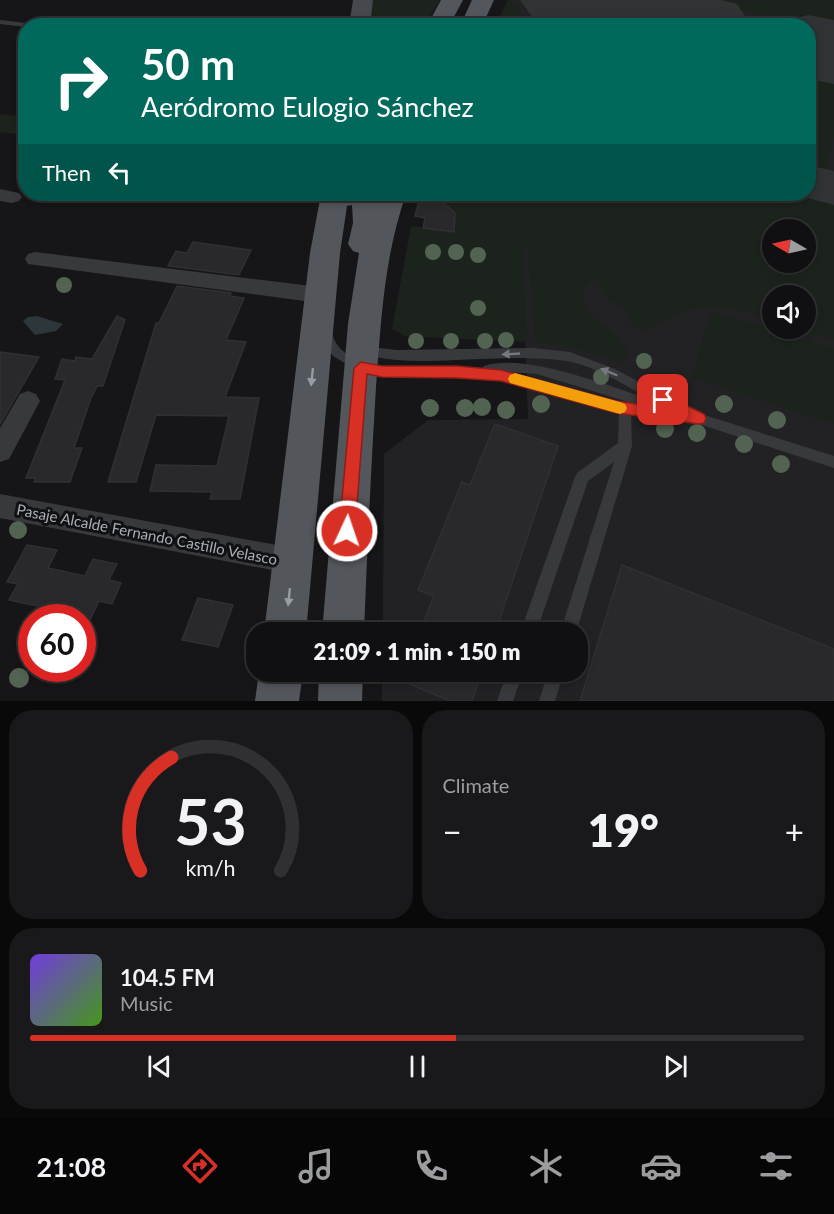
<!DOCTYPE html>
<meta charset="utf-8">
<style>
body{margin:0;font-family:Lato,sans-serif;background:#19191b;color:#f1f3f6;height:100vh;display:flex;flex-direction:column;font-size:22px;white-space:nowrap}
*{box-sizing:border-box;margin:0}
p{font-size:20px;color:#9c9d9f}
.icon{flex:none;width:33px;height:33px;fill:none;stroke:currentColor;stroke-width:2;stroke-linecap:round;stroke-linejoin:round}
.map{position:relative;height:701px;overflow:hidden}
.sheet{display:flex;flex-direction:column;gap:9px;padding:9px;background:#09090a;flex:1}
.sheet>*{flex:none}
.hud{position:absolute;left:18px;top:18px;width:798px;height:183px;border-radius:24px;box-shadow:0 3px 9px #0003,0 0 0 2px #303032;background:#00695c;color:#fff;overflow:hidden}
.needle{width:39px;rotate:279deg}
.fabs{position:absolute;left:762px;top:219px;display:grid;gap:12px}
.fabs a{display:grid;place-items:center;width:54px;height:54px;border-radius:50%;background:#101012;box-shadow:0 3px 9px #0003,0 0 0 2px #303032;font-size:30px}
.speed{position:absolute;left:18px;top:604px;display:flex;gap:12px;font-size:30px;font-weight:700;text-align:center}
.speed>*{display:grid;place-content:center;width:78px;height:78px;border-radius:50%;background:#101012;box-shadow:0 3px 9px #0003,0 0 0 2px #303032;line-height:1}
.speed .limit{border:9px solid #d22;background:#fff;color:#111}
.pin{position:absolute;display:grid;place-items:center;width:51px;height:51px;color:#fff;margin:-26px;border-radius:12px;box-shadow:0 3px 9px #0006}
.me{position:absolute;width:66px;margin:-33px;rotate:3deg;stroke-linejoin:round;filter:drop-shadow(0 0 4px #0008)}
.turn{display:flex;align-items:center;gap:21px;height:126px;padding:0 24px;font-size:27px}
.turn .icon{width:78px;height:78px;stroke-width:2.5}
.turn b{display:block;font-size:42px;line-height:51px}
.then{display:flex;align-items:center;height:57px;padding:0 24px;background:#0003;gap:12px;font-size:22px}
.big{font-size:45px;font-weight:800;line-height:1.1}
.sheet .tile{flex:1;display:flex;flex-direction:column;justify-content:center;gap:9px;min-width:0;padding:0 21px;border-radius:24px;background:#19191b}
.sheet .dial{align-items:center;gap:0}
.dial svg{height:156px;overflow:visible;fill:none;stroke:#303032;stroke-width:7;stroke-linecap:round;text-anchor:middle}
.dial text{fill:#f1f3f6;stroke:none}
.song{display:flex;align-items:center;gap:18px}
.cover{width:72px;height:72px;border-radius:9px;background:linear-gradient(135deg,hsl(260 70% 55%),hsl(100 70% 35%))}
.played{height:6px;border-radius:3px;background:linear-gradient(90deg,#d93025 55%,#303032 55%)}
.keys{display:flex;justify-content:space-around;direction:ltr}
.heat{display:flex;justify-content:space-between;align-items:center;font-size:33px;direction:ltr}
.sheet .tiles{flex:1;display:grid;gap:9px;grid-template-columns:1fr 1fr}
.tile:last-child{grid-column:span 2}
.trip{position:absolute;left:246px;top:622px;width:342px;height:60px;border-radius:24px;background:#101012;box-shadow:0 3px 9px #0003,0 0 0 2px #303032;font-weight:800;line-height:60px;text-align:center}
.menu{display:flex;height:96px;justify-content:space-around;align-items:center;background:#060607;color:#9c9d9f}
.menu .icon{width:42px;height:42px}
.menu .active{color:#d93025}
.menu b{font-size:27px;color:#f1f3f6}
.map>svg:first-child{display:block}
.built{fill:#222225;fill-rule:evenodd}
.green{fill:#1c231c;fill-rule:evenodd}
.water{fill:#2c373b}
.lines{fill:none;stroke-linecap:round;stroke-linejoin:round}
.taxiway{fill:#303234;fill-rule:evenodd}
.runway{fill:#303234;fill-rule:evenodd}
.building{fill:#29292c;stroke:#303034;stroke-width:1.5}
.lane{fill:#37393d;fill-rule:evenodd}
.street{fill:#37393d;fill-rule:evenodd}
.secondary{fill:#45484c;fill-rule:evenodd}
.primary{fill:#53565b;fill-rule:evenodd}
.tree{fill:#526351}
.oneway{fill:#757a80}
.oneway2{fill:#979da5}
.route{fill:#d93025;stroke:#8d1f18;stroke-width:1.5}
.slow{fill:#f59e0b}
.labels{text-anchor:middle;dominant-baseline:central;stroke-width:6;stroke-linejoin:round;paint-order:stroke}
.street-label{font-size:15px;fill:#a8afb7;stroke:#111113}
</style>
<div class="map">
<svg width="834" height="701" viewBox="0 0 834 701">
<rect width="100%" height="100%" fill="#161618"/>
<path class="built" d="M508 0H834V701H382V672H578V633H383L384 454 428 420 528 419 522 248 439 199 422 194H808V26L496 25ZM772 230H806V262H772ZM772 296H806V328H772Z"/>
<path class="green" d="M370 0H440L425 25 367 26Z
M508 0 521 7 514 25H496Z
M687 0H834V28L696 2Z
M809 66 834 71V133L825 175 809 171Z
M0 114 25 117V135L0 132Z
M809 188 834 194V339L792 329 806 328V296H772V320L762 315 714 306 686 311 642 331 629 322C627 300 617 309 607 298 603 293 600 285 597 280 590 282 586 286 584 293 580 316 604 322 617 336 621 341 625 347 628 352L621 363 577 349 535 342 528 247 523 248 527 342 404 336 392 329 411 226 452 232 454 230 439 199 422 194H808ZM772 230H806V262H772Z
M711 311 834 348V424L692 377Z"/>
<path class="water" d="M37 316 63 324 56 331 35 335 23 321 28 317Z"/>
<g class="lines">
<path class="taxiway" d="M538 0H578L568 26H527Z
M808 165 834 171V205L793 194H808Z"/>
<path class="runway" d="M520 0H721L737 4 752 26H552L535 21Z
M808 15 834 20V84L808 79V26H769Z"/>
</g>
<path class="building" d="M421 194 439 199 455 213 454 232 423 228 425 218 415 216Z
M193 242 251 250 239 275 168 266 176 251 187 253Z
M177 286 231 293 230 296 244 298 226 340 246 342 225 397 259 398 240 499H210L212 492 150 491 156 465 217 466 229 416 156 415 136 482H108L156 323H159Z
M117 316 125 320 103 386H97L91 398 74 448H82L70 482H34L35 478H26L65 380 55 379 62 359 75 361 76 357 92 359Z
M0 352 39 357 0 424Z
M495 424 558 446 495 633H419L434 596 418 590 462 482 470 485Z
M27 545 57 550 48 568 85 576 93 559 117 564 109 580 121 583 112 604 99 601 90 620 60 615 62 611 9 600 18 584 7 582Z
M622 565 834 649V701H580Z
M198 598 233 605 218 647 182 640Z
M381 672H482L472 701H450Z"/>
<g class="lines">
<path class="lane" d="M0 20 35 24 39 26H26V27L0 24Z
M327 329 331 330C332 333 332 336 334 339 340 354 361 363 375 366L482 369 484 366C526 352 607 386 650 399 624 385 596 366 566 361 510 353 453 364 397 360 384 359 366 357 359 346L361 343 365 341 379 348 397 350 533 348 570 352 615 369 695 412 834 456V468L696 423 631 414 632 446 576 633H560L614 462 588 481 536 633H520L575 477 577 473 618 443 619 413 501 380 457 377 375 376 361 373 333 356 321 339 323 330ZM507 372 537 374 635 404 616 402Z
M507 672H523L513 701H497Z
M548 672H564L555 701H539Z"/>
<path class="street" d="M0 189 19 193 22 197 19 201 12 203 0 201Z
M35 252 320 287 328 289 331 295 328 301 320 303 28 264 25 259 28 254Z
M28 391 36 394 40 401 9 459 0 462V428L20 394Z
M0 494 293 548 303 552 307 561 303 570 293 574 0 518Z"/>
<path class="secondary" d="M353 0H373L370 26H349Z"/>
<path class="primary" d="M441 0H463L449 26H427Z
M472 0H494L482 26H460Z
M321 194H373L376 198 378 194H406C384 257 381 321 376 387 371 469 367 551 364 633H322L348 324 359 253 353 251 348 244 353 223 352 205 347 206 340 253 306 633H264L310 253Z
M259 672H303L299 701H255Z
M319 672H363L362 701H318Z"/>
</g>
<g class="tree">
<circle cx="433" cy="252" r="8"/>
<circle cx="456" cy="252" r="8"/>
<circle cx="478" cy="255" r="8"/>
<circle cx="64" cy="285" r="8"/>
<circle cx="478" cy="308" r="8"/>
<circle cx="506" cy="340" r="8"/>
<circle cx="416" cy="341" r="8"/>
<circle cx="451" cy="341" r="8"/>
<circle cx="485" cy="341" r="8"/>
<circle cx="644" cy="361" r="8"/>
<circle cx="601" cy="377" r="8"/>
<circle cx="541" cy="404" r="9"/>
<circle cx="724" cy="404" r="9"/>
<circle cx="482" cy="407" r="9"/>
<circle cx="430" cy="408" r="9"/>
<circle cx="465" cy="408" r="9"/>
<circle cx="506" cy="410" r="9"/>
<circle cx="777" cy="420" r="9"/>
<circle cx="665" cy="429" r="9"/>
<circle cx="697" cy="433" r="9"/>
<circle cx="744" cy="444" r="9"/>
<circle cx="781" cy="464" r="9"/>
<circle cx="18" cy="530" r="9"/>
<circle cx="19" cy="678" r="10"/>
</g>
<defs><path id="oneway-solid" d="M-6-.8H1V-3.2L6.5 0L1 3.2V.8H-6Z" transform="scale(1.5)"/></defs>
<g class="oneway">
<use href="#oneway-solid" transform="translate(511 354) rotate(177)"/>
<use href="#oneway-solid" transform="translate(609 372) rotate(-157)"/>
</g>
<g class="oneway2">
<use href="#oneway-solid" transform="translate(312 377) rotate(96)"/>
<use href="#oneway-solid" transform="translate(289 597) rotate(96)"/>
</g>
<path class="route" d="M361 362 382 366H457L501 370 616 401 666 408 658 404 656 400 658 396 663 394 704 414 706 418 704 423 699 424 616 413 501 381 457 378 382 377 367 374 355 531 353 536 347 539 342 536 339 531 354 368Z"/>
<path class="slow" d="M515 373 620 402 625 404 627 408 625 412 620 414 510 383 508 379 510 375Z"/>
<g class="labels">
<g class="street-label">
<text transform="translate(147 534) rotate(11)">Pasaje Alcalde Fernando Castillo Velasco</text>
</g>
</g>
</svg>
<div class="fabs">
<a><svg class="needle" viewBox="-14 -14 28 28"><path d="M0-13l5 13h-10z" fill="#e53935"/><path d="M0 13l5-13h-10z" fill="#9c9d9f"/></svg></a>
<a><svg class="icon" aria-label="sound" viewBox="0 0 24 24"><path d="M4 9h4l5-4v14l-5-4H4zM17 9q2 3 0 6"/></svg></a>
</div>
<div class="speed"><div class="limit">60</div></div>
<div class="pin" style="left:663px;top:400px;background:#d93025"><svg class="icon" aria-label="arrive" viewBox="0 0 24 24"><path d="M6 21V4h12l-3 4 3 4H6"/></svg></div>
<svg class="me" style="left:347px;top:531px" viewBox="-20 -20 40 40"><circle r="17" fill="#d93025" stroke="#fff" stroke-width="3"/><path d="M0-11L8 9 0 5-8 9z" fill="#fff"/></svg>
<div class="trip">21:09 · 1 min · 150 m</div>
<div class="hud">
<div class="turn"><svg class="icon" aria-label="right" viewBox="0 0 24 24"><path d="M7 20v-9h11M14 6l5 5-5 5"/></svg><div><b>50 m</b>Aeródromo Eulogio Sánchez</div></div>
<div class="then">Then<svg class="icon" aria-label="left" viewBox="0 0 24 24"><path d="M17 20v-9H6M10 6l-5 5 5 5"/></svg></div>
</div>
</div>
<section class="sheet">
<div class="tiles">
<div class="tile dial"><svg viewBox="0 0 100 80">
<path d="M14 69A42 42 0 1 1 86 69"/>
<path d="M14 69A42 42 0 0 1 30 11" stroke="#d93025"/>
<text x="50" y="56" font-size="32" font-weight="700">53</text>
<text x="50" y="72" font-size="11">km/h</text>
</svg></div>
<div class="tile"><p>Climate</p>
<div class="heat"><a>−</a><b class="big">19°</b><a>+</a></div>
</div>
<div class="tile">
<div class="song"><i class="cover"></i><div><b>104.5 FM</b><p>Music</p></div></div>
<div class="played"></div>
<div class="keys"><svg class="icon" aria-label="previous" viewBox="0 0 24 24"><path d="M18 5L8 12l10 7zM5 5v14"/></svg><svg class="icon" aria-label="pause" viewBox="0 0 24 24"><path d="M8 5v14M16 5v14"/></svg><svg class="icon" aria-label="next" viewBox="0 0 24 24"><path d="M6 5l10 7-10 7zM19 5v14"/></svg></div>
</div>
</div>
</section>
<nav class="menu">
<b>21:08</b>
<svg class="icon active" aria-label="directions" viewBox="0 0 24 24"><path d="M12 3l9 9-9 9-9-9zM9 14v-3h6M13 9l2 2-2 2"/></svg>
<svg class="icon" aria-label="music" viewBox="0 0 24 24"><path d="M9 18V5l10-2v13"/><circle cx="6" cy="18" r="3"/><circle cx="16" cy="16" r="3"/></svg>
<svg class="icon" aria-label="phone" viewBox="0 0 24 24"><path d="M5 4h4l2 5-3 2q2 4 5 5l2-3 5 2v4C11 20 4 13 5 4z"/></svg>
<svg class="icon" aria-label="climate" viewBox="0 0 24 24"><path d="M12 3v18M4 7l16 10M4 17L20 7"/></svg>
<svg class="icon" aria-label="car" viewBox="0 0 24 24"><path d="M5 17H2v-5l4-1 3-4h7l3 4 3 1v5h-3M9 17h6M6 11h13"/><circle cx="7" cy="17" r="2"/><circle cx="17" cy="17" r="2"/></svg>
<svg class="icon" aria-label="filters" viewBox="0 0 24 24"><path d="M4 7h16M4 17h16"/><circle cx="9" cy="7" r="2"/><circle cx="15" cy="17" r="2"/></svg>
</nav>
